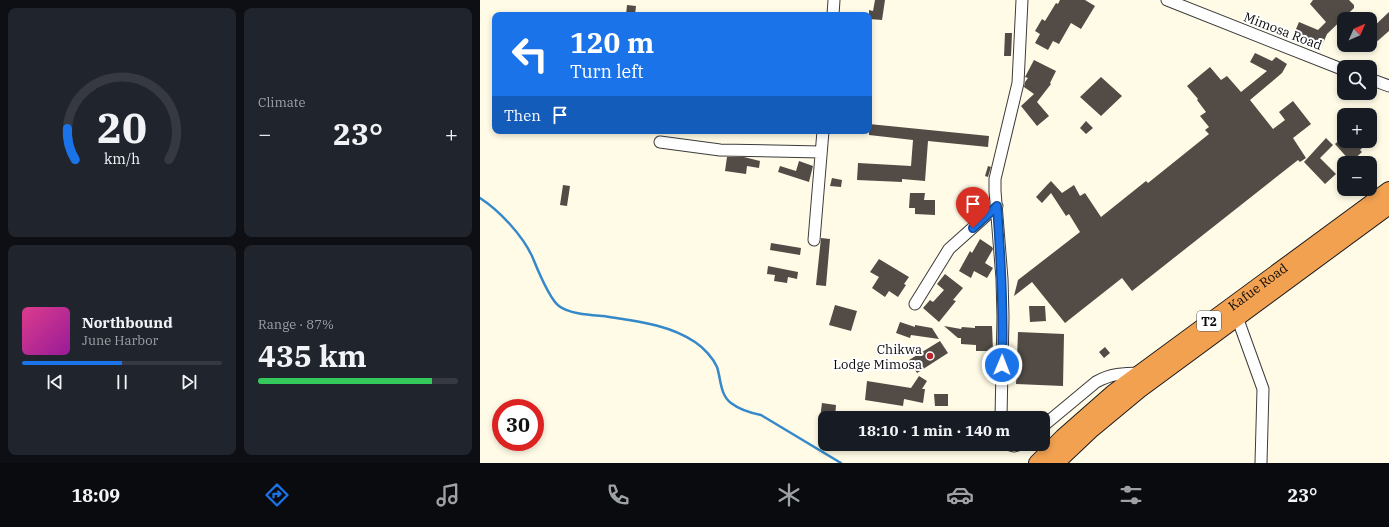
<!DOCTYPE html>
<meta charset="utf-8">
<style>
body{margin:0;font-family:"IBM Plex Serif",serif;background:#20242c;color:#f1f3f6;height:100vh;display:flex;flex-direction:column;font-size:15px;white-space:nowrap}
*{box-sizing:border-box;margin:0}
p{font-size:13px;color:#9ea1a6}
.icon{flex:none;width:22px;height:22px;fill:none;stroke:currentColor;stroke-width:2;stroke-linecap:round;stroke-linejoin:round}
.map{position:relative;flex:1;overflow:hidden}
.sheet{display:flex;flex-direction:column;gap:8px;padding:8px;background:#0d0f14;width:480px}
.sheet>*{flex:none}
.guide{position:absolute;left:12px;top:12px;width:380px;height:122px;border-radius:8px;box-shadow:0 2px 6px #0003;background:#1a73e8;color:#fff;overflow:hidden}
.needle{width:26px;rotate:45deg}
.controls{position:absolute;left:857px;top:12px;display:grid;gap:8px}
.controls a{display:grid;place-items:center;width:40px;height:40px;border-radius:8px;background:#171b24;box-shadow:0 2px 6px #0003;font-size:20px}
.speed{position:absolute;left:12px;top:399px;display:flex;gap:8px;font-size:20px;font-weight:700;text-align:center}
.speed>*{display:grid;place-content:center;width:52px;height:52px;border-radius:50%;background:#171b24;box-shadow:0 2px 6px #0003;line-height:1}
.speed .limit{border:6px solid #d22;background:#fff;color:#111}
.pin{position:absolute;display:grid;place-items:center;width:34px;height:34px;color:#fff;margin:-41px -17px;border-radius:50% 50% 50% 0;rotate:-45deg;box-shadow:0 0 4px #0007}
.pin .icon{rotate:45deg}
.me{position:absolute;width:44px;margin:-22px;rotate:1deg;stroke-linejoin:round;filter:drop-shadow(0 0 3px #0008)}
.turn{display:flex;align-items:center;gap:14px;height:84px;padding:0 12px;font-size:18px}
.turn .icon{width:52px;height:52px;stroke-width:2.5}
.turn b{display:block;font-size:28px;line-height:34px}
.then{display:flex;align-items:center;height:38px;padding:0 12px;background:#0003;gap:8px;font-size:15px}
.big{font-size:30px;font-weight:800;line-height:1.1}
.sheet .card{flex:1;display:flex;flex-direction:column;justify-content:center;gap:6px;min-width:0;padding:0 14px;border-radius:8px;background:#20242c}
.sheet .dial{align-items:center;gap:0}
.dial svg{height:104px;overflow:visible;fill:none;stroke:#363941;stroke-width:7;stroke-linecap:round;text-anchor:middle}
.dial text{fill:#f1f3f6;stroke:none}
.song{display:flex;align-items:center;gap:12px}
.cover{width:48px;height:48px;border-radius:6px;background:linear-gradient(135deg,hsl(330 70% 55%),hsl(300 70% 35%))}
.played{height:4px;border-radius:2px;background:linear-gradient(90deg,#1a73e8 50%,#363941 50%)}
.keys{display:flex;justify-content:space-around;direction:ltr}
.heat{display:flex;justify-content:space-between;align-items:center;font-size:22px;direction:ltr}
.charge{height:6px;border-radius:3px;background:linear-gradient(90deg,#34c759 87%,#363941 0)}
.sheet .tiles{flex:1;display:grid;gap:8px;grid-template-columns:repeat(2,1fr)}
.trip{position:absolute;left:338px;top:411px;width:232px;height:40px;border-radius:8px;background:#171b24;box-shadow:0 2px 6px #0003;font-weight:800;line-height:40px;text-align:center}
.dock{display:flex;height:64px;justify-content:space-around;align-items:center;background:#090b0e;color:#9ea1a6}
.dock .icon{width:28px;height:28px}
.dock .on{color:#1a73e8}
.dock b{font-size:18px;color:#f1f3f6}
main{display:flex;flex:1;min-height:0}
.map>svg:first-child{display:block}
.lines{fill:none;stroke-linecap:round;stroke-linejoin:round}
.stream{stroke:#3589ca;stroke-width:2.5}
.building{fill:#524b46}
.minor-casing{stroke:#3c3c3c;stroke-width:13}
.highway-casing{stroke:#1a1a1a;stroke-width:18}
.minor{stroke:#fff;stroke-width:11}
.highway{stroke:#f2a151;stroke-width:16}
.route-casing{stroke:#114b97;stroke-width:10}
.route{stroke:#1a73e8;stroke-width:7}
.poi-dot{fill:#b62527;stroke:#fff;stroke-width:1.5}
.labels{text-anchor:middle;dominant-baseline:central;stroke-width:4;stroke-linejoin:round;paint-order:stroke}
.shield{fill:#fff;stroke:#535353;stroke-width:1}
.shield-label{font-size:12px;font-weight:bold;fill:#090909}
.street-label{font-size:13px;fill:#090909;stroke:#fff}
.poi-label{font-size:13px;fill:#090909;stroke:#fff;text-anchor:end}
</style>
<main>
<section class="sheet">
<div class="tiles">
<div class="card dial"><svg viewBox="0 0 100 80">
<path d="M14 69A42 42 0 1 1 86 69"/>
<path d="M14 69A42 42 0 0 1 8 45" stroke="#1a73e8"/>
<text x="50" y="56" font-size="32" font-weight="700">20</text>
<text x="50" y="72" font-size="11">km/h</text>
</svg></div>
<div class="card"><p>Climate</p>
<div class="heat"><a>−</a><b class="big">23°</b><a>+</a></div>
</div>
<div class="card">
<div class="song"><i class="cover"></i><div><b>Northbound</b><p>June Harbor</p></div></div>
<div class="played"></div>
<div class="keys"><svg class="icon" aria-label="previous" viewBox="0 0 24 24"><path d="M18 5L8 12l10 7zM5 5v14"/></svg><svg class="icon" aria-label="pause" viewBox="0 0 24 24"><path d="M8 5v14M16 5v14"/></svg><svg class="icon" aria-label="next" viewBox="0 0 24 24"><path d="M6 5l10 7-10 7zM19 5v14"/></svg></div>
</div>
<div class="card"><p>Range · 87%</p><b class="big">435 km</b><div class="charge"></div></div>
</div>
</section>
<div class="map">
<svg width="909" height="463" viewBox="0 0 909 463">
<rect width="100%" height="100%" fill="#fffbe6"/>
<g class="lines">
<path class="stream" d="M0 198C20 211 42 235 52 256 57 268 69 299 79 306 89 314 111 315 123 316 155 321 188 324 215 342 224 348 233 358 237 367 241 379 240 395 251 403 260 410 271 413 281 415L361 463"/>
</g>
<path class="building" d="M395 0H405L402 20 389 19V10L393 11Z
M580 0H605L615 6 601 29 591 23 579 44 573 41 568 50 555 43 560 34 555 31 562 19 565 21 576 3 578 4Z
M833 0H869L874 5V8L847 34 841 48 813 36 819 22 838 30 846 22 830 4Z
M147 5 156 6 155 15H146Z
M909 12V31L893 45 890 42V30Z
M525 33H532L531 56H524Z
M775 53 792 61 796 57 807 64 802 73 770 100 793 129 805 120 799 112 813 101 831 124 813 138 826 158 820 162 818 160 652 291 642 278 585 323 552 282 534 296 538 280 600 232 589 214 586 216 571 193 562 203 556 197 568 184 571 181 582 193 594 185 600 196 605 193 621 217 666 181 668 183 729 134 725 130 729 127 720 116 726 112 717 100 718 99 707 86 730 67 741 80 747 76 761 92 787 71 770 62Z
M554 60 576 71 570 83 571 84 557 102 569 116 557 126 541 106 554 94 544 87 545 82 548 78 545 77Z
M621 77 642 96 621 116 600 97Z
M606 121 613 128 606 134 600 128Z
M389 124 509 136 508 147 448 141 445 181 422 179V182L377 180 378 163 431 166 433 140 389 135Z
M864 136V141H890L880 150 882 152 871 162 855 144Z
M846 138 853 145 840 158 856 174 845 184 824 162Z
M247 157H264L280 161 279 168 267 166 266 174 245 171Z
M319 161 333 166 329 182 298 172 300 166 316 171Z
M508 166 511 167 508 177 505 176Z
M352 178 362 180 361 187 350 186Z
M83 185 90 186 87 206 80 205Z
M430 193H445L444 200H455V215L435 214V208H429Z
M341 238 350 239 346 286 336 285Z
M500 239 512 247 513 249 505 263 513 268 507 278 494 271 491 278 479 271 490 251 492 253Z
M291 243 321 248 320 255 290 250Z
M399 259 429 277 424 284 426 285 418 297 409 291 405 297 392 288 399 277 390 272Z
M288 266 318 272 317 279 308 277 307 283 294 281 295 275 287 274Z
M465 274 483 288 473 300 476 301 459 322 443 308 450 300 453 302 464 290 457 284Z
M355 305 377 311 371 331 349 325Z
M549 306H565L566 321 550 322Z
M420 322 435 327V325L452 328 459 339 431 335 430 338 416 333Z
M464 326 481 329 482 327 495 328V326H512L513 351H496V345L481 344V338H478Z
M538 332 584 334 583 386 536 384Z
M460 341 468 353 437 373 429 360Z
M625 347 630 353 624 358 619 352Z
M439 376 447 381 442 389H445L443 403 424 399 423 406 385 400 387 381 431 388Z
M454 394H468V406H455Z
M342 403 356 405 355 418H340Z"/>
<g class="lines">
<defs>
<path id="minor" d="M687 0 864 70
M353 15 354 0
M890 79 909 86
M180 142 240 150 341 152
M334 240 343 131
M435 304 469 249 517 206
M757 317 783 389 781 463
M521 418 523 317 522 279 515 191V179L538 83 542 0
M563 426 616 382C630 374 644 373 660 373
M527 444 534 446 541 444"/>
<g id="highway">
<path id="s1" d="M557 463 583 437 633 393 909 190"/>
<path d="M576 463 612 429 659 390 909 206"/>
</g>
</defs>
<use href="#minor" class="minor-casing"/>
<use href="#highway" class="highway-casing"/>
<use href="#minor" class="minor"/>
<use href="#highway" class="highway"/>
</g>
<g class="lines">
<defs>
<path id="route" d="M493 228 517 206C521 260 524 312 522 365"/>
</defs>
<use href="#route" class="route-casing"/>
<use href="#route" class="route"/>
</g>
<circle class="poi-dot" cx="450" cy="356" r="4"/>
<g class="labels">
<rect class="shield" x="717" y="311" width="24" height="20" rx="3"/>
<g class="shield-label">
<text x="729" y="321">T2</text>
</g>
<g class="street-label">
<text transform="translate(803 31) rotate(21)">Mimosa Road</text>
<text stroke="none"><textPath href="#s1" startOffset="283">Kafue Road</textPath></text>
</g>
<g class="poi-label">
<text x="442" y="349">Chikwa<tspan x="442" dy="15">Lodge Mimosa</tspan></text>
</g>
</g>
</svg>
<div class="controls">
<a><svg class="needle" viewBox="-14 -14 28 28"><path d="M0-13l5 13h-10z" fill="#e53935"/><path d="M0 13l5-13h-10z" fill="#9ea1a6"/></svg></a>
<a><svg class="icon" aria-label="search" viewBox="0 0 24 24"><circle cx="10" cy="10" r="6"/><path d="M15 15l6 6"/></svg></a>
<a>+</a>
<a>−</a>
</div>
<div class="speed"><div class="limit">30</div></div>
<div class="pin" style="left:493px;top:228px;background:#d93025"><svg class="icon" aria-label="arrive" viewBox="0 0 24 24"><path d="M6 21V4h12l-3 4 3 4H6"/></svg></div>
<svg class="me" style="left:522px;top:365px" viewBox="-20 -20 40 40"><circle r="17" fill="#1a73e8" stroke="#fff" stroke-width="3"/><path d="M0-11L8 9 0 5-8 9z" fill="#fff"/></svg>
<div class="trip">18:10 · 1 min · 140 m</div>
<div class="guide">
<div class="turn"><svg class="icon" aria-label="left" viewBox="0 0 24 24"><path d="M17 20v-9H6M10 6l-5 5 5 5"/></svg><div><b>120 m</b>Turn left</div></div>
<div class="then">Then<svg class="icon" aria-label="arrive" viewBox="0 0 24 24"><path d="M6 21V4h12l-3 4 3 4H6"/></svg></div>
</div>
</div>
</main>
<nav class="dock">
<b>18:09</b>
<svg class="icon on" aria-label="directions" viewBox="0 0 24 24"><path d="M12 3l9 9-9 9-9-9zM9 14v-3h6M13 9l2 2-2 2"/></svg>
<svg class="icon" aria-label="music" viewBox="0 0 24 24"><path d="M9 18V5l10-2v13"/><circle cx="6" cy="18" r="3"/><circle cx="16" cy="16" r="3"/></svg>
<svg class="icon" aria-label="phone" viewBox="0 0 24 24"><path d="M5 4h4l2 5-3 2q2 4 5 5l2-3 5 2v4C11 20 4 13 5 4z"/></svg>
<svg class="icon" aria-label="climate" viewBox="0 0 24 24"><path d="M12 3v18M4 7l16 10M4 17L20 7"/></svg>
<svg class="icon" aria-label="car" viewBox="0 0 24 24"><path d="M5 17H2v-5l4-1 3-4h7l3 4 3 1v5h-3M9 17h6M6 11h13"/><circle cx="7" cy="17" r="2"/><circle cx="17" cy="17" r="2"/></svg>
<svg class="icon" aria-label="filters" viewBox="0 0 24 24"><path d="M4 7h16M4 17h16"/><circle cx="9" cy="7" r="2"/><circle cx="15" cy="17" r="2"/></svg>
<b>23°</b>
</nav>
